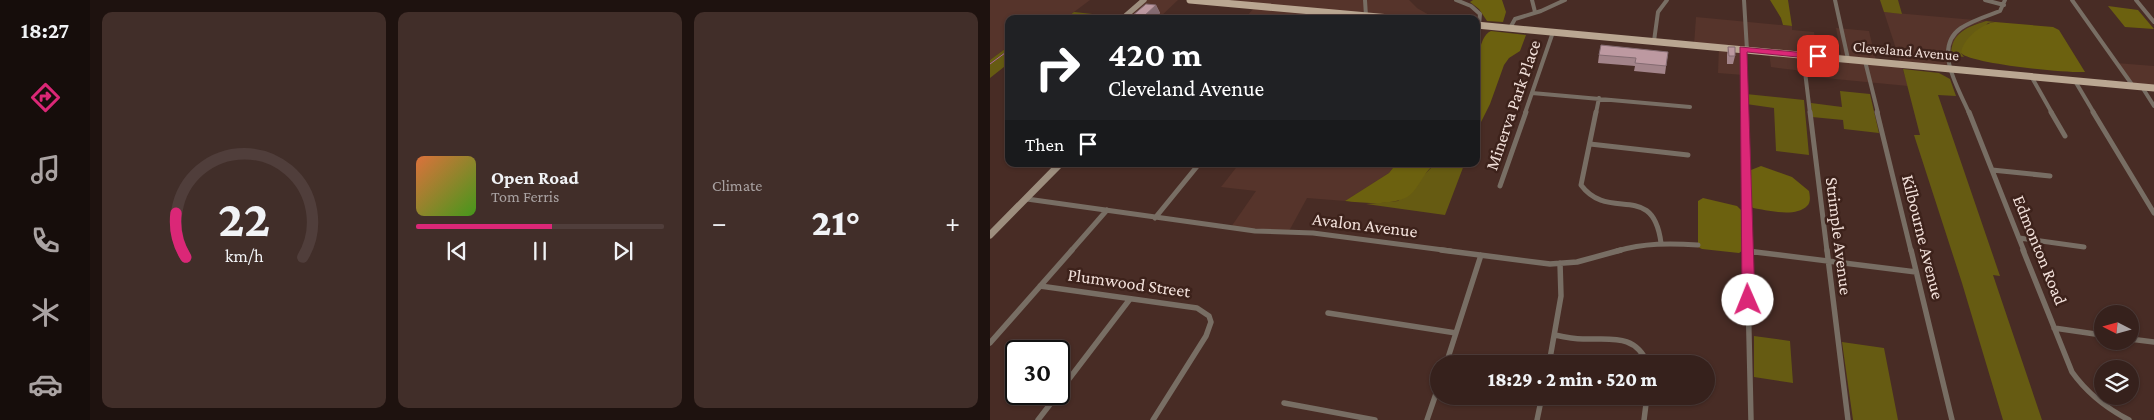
<!DOCTYPE html>
<meta charset="utf-8">
<style>
body{margin:0;font-family:"Crimson Pro",serif;background:#412e29;color:#f1f3f6;height:100vh;display:flex;flex-direction:column;font-size:19px;white-space:nowrap}
*{box-sizing:border-box;margin:0}
p{font-size:16px;color:#aaa3a3}
.icon{flex:none;width:28px;height:28px;fill:none;stroke:currentColor;stroke-width:2;stroke-linecap:round;stroke-linejoin:round}
.map{position:relative;flex:1;overflow:hidden}
.side{display:flex;flex-direction:column;gap:12px;padding:12px;background:#1e120f;width:900px}
.side>*{flex:none}
.hud{position:absolute;left:15px;top:15px;width:475px;height:152px;border-radius:10px;box-shadow:0 1px 4px #0004,0 0 0 1px #503e3b;background:#202124;color:#fff;overflow:hidden}
.needle{width:32px;rotate:276deg}
.buttons{position:absolute;left:1104px;top:305px;display:grid;gap:10px}
.buttons a{display:grid;place-items:center;width:45px;height:45px;border-radius:50%;background:#36211c;box-shadow:0 1px 4px #0004,0 0 0 1px #503e3b;font-size:25px}
.speed{position:absolute;left:15px;top:340px;display:flex;gap:10px;font-size:25px;font-weight:700;text-align:center}
.speed>*{display:grid;place-content:center;width:65px;height:65px;border-radius:50%;background:#36211c;box-shadow:0 1px 4px #0004,0 0 0 1px #503e3b;line-height:1}
.speed .limit{border:2px solid #111;border-radius:8px;background:#fff;color:#111}
.pin{position:absolute;display:grid;place-items:center;width:42px;height:42px;color:#fff;margin:-21px;border-radius:10px;box-shadow:0 2px 8px #0006}
.me{position:absolute;width:55px;margin:-28px;rotate:359deg;stroke-linejoin:round;filter:drop-shadow(0 0 4px #0008)}
.turn{display:flex;align-items:center;gap:18px;height:105px;padding:0 20px;font-size:22px}
.turn .icon{width:65px;height:65px;stroke-width:2.5}
.turn b{display:block;font-size:35px;line-height:42px}
.then{display:flex;align-items:center;height:48px;padding:0 20px;background:#0003;gap:10px;font-size:19px}
.big{font-size:38px;font-weight:800;line-height:1.1}
.side .widget{flex:1;display:flex;flex-direction:column;justify-content:center;gap:8px;min-width:0;padding:0 18px;border-radius:10px;background:#412e29}
.side .dial{align-items:center;gap:0}
.dial svg{height:130px;overflow:visible;fill:none;stroke:#503e3b;stroke-width:7;stroke-linecap:round;text-anchor:middle}
.dial text{fill:#f1f3f6;stroke:none}
.song{display:flex;align-items:center;gap:15px}
.cover{width:60px;height:60px;border-radius:8px;background:linear-gradient(135deg,hsl(20 70% 55%),hsl(100 70% 35%))}
.played{height:5px;border-radius:2px;background:linear-gradient(90deg,#db2777 55%,#503e3b 55%)}
.keys{display:flex;justify-content:space-around;direction:ltr}
.heat{display:flex;justify-content:space-between;align-items:center;font-size:28px;direction:ltr}
.side .tiles{flex:1;display:grid;gap:12px;grid-template-columns:repeat(3,1fr)}
.trip{position:absolute;left:440px;top:355px;width:285px;height:50px;border-radius:25px;background:#36211c;box-shadow:0 1px 4px #0004,0 0 0 1px #503e3b;font-weight:800;line-height:50px;text-align:center}
main{display:flex;flex:1;min-height:0}
.menu{display:flex;flex-direction:column;width:90px;justify-content:space-around;align-items:center;background:#160d0b;color:#aaa3a3}
.menu .icon{width:35px;height:35px}
.menu .current{color:#db2777}
.menu b{font-size:22px;color:#f1f3f6}
.map>svg:first-child{display:block}
.built{fill:#56342b}
.green{fill:#665b12}
.forest{fill:#6c610f}
.lines{fill:none;stroke-linecap:round;stroke-linejoin:round}
.stream{stroke:#ab66a3;stroke-width:1}
.street-far2{stroke:#786e64;stroke-width:4}
.street-far1{stroke:#786e64;stroke-width:5}
.street{stroke:#786e64;stroke-width:5.5}
.secondary-far1{stroke:#9d8e7e;stroke-width:5.5}
.secondary{stroke:#9d8e7e;stroke-width:7}
.primary{stroke:#baa792;stroke-width:7}
.wall{fill:#a3848a}
.shaded-wall{fill:#846b71}
.building{fill:#bd99a1;stroke:#846b71}
.route{fill:#db2777;stroke:#8e194d}
.labels{text-anchor:middle;dominant-baseline:central;stroke-width:5;stroke-linejoin:round;paint-order:stroke}
.far-street-label{font-size:15px;fill:#f2e0da;stroke:#3d221b}
.street-label{font-size:18px;fill:#f2e0da;stroke:#3d221b}
</style>
<main>
<nav class="menu">
<b>18:27</b>
<svg class="icon current" aria-label="directions" viewBox="0 0 24 24"><path d="M12 3l9 9-9 9-9-9zM9 14v-3h6M13 9l2 2-2 2"/></svg>
<svg class="icon" aria-label="music" viewBox="0 0 24 24"><path d="M9 18V5l10-2v13"/><circle cx="6" cy="18" r="3"/><circle cx="16" cy="16" r="3"/></svg>
<svg class="icon" aria-label="phone" viewBox="0 0 24 24"><path d="M5 4h4l2 5-3 2q2 4 5 5l2-3 5 2v4C11 20 4 13 5 4z"/></svg>
<svg class="icon" aria-label="climate" viewBox="0 0 24 24"><path d="M12 3v18M4 7l16 10M4 17L20 7"/></svg>
<svg class="icon" aria-label="car" viewBox="0 0 24 24"><path d="M5 17H2v-5l4-1 3-4h7l3 4 3 1v5h-3M9 17h6M6 11h13"/><circle cx="7" cy="17" r="2"/><circle cx="17" cy="17" r="2"/></svg>
</nav>
<section class="side">
<div class="tiles">
<div class="widget dial"><svg viewBox="0 0 100 80">
<path d="M14 69A42 42 0 1 1 86 69"/>
<path d="M14 69A42 42 0 0 1 8 42" stroke="#db2777"/>
<text x="50" y="56" font-size="32" font-weight="700">22</text>
<text x="50" y="72" font-size="11">km/h</text>
</svg></div>
<div class="widget">
<div class="song"><i class="cover"></i><div><b>Open Road</b><p>Tom Ferris</p></div></div>
<div class="played"></div>
<div class="keys"><svg class="icon" aria-label="previous" viewBox="0 0 24 24"><path d="M18 5L8 12l10 7zM5 5v14"/></svg><svg class="icon" aria-label="pause" viewBox="0 0 24 24"><path d="M8 5v14M16 5v14"/></svg><svg class="icon" aria-label="next" viewBox="0 0 24 24"><path d="M6 5l10 7-10 7zM19 5v14"/></svg></div>
</div>
<div class="widget"><p>Climate</p>
<div class="heat"><a>−</a><b class="big">21°</b><a>+</a></div>
</div>
</div>
</section>
<div class="map">
<svg width="1164" height="420" viewBox="0 0 1164 420">
<rect width="100%" height="100%" fill="#482c25"/>
<path class="built" d="M0 0H100L80 15 61 14 54 19H19V46L0 60Z
M150 0H188L168 19H128Z
M234 0H419L427 8 446 19 357 17 356 19H254L266 6Z
M894 12 996 21 982 25 970 32 961 47V55H958L961 69 911 64 918 86 814 76 813 71 781 67 779 52 754 49V75L728 73 729 47 704 45 706 17 802 26V30L824 32 827 51 851 54 846 28 879 31 886 61 911 64Z
M1126 63 1164 66V88L1142 86Z
M249 164H406L399 173 355 201 317 198 299 231 241 227 266 191 231 187Z"/>
<path class="green" d="M890 0H908L912 14 894 12Z
M84 12 130 17 128 19H54L61 14 80 15Z
M996 21 1005 22 998 23 971 53 974 57 961 55C961 33 977 27 996 21Z
M19 46V63L0 78V60Z
M913 69 949 73 960 79 966 96 948 95 1010 276 1003 275 1052 420H1013L972 283 924 135H930Z
M850 91 880 94 889 133 854 129 853 120 822 117 821 103 852 107Z
M756 94 814 100 819 155 786 151 784 108 756 104Z
M445 164 474 165 455 215 376 204 408 201Z
M764 336 800 341 803 383 764 377Z
M852 342 894 348 908 420H863Z"/>
<path class="forest" d="M483 0H512L516 12 513 22 497 21 489 9 480 2Z
M780 0H798L802 26 793 25 791 18Z
M1118 6 1148 10 1164 29 1135 27Z
M1005 22 1063 27 1069 30 1095 72C1077 73 981 64 971 53 973 39 991 24 1005 22Z
M501 31 536 35 530 51 519 58 514 65 500 104 486 132C486 112 481 39 501 31Z
M406 164H445C435 171 431 183 423 192 411 207 373 203 355 201L399 173Z
M771 166 802 177 819 191C820 196 821 203 817 206 805 218 777 210 763 208L759 204 758 178 761 170Z
M713 198 747 206 751 210 752 251 749 253 712 249 708 247V201Z"/>
<g class="lines">
<path class="stream" d="M0 64 19 50"/>
<path class="street-far2" d="M375 0 376 16
M466 0 481 6 490 14 489 25
M542 0 545 12
M754 0 757 50
M845 0 858 59
M995 0 1014 5
M1082 0 1143 86
M1146 0 1164 22
M520 28 525 19 551 11 575 0
M664 41 668 12 677 0
M753 49 754 113
M813 55 820 113
M875 61 888 113
M1041 76 1062 113
M1085 81 1104 113
M1152 87 1164 106
M542 93 700 107
M535 113 563 32
M606 113 609 98
M979 113C969 89 942 48 971 28 983 20 997 16 1010 11L1015 0"/>
<path class="street-far1" d="M606 112 591 185C619 223 663 180 671 243
M754 112 757 251
M820 112 837 251
M887 112 921 251
M979 112 1034 251
M1061 112 1075 136
M1103 112 1164 213
M600 144 698 155
M1002 170 1060 176
M510 186 536 112
M37 199 265 231 323 233 461 251
M165 218 209 164
M1029 238 1094 247
M81 251 117 210
M627 251C654 243 680 243 708 245"/>
<path class="street" d="M451 250 560 264 587 262 631 250
M757 250 761 420
M837 250 858 420
M921 250 962 420
M1033 250 1082 372C1097 393 1116 408 1139 420
M757 251 926 272
M50 286 207 308 219 316 221 322 216 336 163 420
M338 313 466 333
M1064 328 1112 335
M565 335C574 337 583 339 593 339 621 340 645 333 658 364
M1140 339 1164 342
M0 343 82 250
M456 364 491 255
M559 364 571 296 570 263
M69 392 140 299
M294 403 385 420
M48 420 68 394
M437 420 449 385
M547 420 552 396
M654 420 657 396"/>
<path class="secondary-far1" d="M132 19 154 0"/>
<path class="secondary" d="M0 235 70 164"/>
<path class="primary" d="M200 0 411 19
M486 25 1164 88"/>
</g>
<path class="wall" d="M166 5 170 13 164 19H144L142 16Z
M738 47 745 56 743 64H737V55Z
M678 52 675 74 644 71 645 66 608 63 609 55Z"/>
<path class="shaded-wall" d="M166 5 170 13 164 19H154L153 17Z"/>
<path class="building" d="M156 4 166 5 153 17 142 16Z
M611 45 678 52 676 66 645 63 646 58 609 55Z
M738 47H745V56H739Z"/>
<path class="route" d="M750 47 828 54 832 56 828 59 757 52 765 300 763 304 758 305 754 304 752 300Z"/>
<g class="labels">
<g class="far-street-label">
<text transform="translate(916 51) rotate(5)">Cleveland Avenue</text>
</g>
<g class="street-label">
<text transform="translate(523 105) rotate(-71)">Minerva Park Place</text>
<text transform="translate(375 225) rotate(7)">Avalon Avenue</text>
<text transform="translate(849 236) rotate(83)">Strimple Avenue</text>
<text transform="translate(933 237) rotate(76)">Kilbourne Avenue</text>
<text transform="translate(1050 250) rotate(68)">Edmonton Road</text>
<text transform="translate(139 283) rotate(8)">Plumwood Street</text>
</g>
</g>
</svg>
<div class="buttons">
<a><svg class="needle" viewBox="-14 -14 28 28"><path d="M0-13l5 13h-10z" fill="#e53935"/><path d="M0 13l5-13h-10z" fill="#aaa3a3"/></svg></a>
<a><svg class="icon" aria-label="layers" viewBox="0 0 24 24"><path d="M12 4l9 5-9 5-9-5zM3 14l9 5 9-5"/></svg></a>
</div>
<div class="speed"><div class="limit">30</div></div>
<div class="pin" style="left:828px;top:56px;background:#d93025"><svg class="icon" aria-label="arrive" viewBox="0 0 24 24"><path d="M6 21V4h12l-3 4 3 4H6"/></svg></div>
<svg class="me" style="left:758px;top:300px" viewBox="-20 -20 40 40"><circle r="19" fill="#fff"/><path d="M0-13L10 11 0 6-10 11z" fill="#db2777"/></svg>
<div class="trip">18:29 · 2 min · 520 m</div>
<div class="hud">
<div class="turn"><svg class="icon" aria-label="right" viewBox="0 0 24 24"><path d="M7 20v-9h11M14 6l5 5-5 5"/></svg><div><b>420 m</b>Cleveland Avenue</div></div>
<div class="then">Then<svg class="icon" aria-label="arrive" viewBox="0 0 24 24"><path d="M6 21V4h12l-3 4 3 4H6"/></svg></div>
</div>
</div>
</main>
